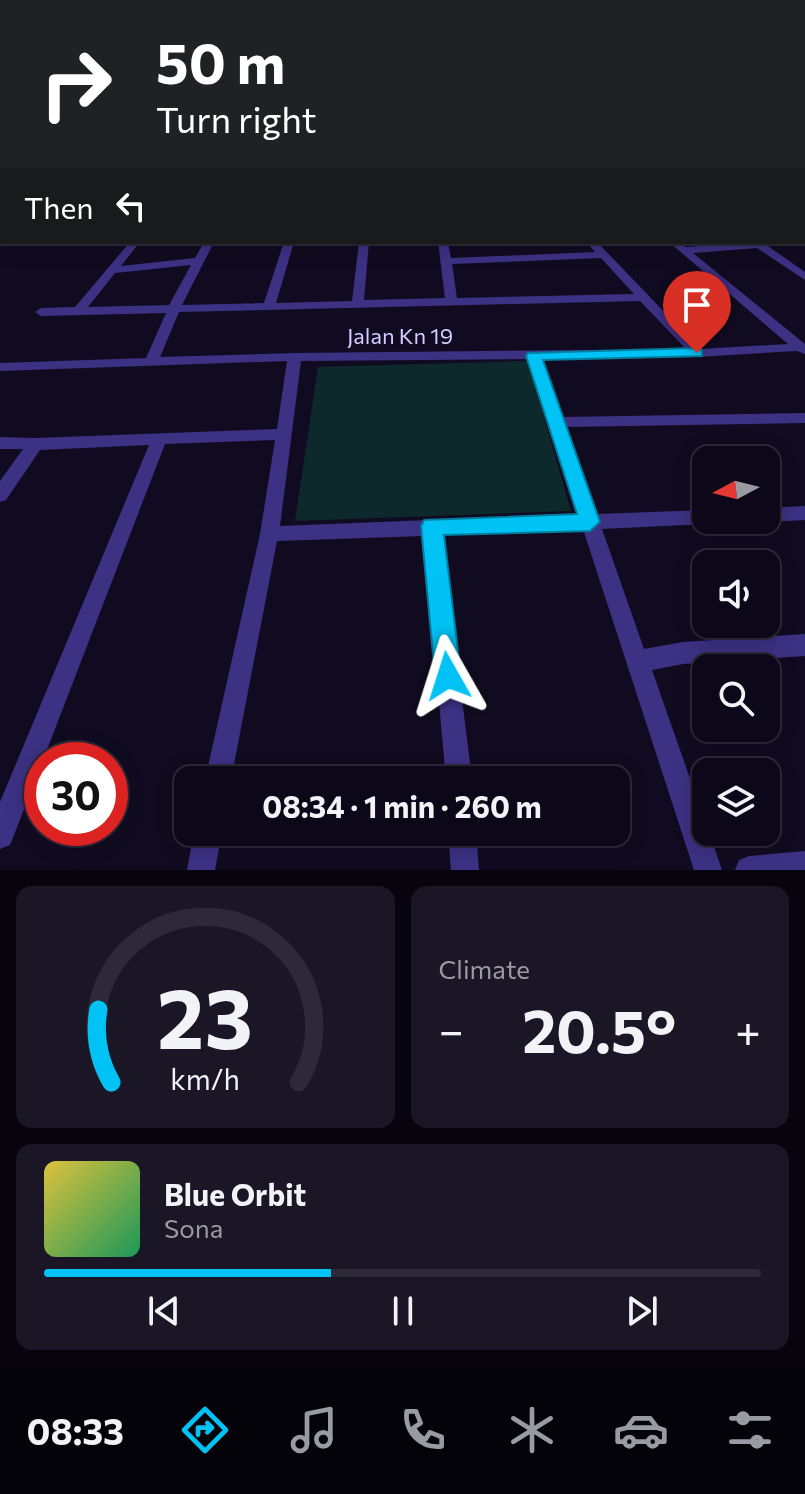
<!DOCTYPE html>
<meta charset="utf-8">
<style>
body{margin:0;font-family:Commissioner,sans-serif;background:#1b1626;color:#f1f3f6;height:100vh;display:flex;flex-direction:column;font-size:30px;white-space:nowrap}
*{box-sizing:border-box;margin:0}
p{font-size:26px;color:#9a9aa2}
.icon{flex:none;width:44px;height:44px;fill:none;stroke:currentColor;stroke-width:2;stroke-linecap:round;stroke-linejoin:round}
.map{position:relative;height:870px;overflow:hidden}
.details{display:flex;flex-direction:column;gap:16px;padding:16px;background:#07040e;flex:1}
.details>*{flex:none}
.guide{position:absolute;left:0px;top:0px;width:806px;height:244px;box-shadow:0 4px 20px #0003,0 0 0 2px #2d2938;background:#202124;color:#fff;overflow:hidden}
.needle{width:52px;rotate:263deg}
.fabs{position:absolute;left:692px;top:446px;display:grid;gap:16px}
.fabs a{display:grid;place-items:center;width:88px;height:88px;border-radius:16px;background:#0d0819;box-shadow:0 4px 20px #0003,0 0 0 2px #2d2938;font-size:40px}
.speed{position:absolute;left:24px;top:742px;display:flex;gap:16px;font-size:40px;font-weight:700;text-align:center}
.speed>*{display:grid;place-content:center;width:104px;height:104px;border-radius:50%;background:#0d0819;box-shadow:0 4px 20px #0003,0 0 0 2px #2d2938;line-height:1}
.speed .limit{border:12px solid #d22;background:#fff;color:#111}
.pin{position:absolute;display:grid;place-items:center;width:68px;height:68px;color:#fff;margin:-82px -34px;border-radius:50% 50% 50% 0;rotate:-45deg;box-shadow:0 0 8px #0007}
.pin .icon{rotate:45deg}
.me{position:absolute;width:88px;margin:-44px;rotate:354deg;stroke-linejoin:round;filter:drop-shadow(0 0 6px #0008)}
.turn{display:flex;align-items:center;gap:28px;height:168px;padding:0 24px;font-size:36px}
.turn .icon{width:104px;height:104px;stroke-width:2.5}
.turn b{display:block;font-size:56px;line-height:68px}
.then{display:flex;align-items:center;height:76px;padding:0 24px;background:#0003;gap:16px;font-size:30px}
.big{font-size:60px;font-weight:700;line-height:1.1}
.details .tile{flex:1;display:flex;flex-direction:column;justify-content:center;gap:12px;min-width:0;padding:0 28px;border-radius:16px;background:#1b1626}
.details .dial{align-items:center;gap:0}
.dial svg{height:208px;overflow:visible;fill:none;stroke:#2d2938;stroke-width:7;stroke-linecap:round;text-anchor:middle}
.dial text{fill:#f1f3f6;stroke:none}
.song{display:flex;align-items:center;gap:24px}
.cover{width:96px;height:96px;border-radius:12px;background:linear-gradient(135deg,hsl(50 70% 55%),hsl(150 70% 35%))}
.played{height:8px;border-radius:4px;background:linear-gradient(90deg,#00c2f5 40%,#2d2938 40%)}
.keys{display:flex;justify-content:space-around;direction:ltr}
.heat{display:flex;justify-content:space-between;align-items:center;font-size:44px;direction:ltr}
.details .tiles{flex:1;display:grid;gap:16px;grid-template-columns:1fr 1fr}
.tile:last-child{grid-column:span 2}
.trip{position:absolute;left:174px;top:766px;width:456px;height:80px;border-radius:16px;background:#0d0819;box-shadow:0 4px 20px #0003,0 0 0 2px #2d2938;font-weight:700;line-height:80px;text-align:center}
.tab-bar{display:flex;height:128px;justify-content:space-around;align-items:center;background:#05030a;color:#9a9aa2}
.tab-bar .icon{width:56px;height:56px}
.tab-bar .selected{color:#00c2f5}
.tab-bar b{font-size:36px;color:#f1f3f6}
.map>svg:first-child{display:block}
.green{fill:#0d292b}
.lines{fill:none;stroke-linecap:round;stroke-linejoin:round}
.canal{fill:#051440;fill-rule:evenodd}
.minor{fill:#3d3184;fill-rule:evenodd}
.tertiary{fill:#3d3184;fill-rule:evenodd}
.secondary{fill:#7661ff;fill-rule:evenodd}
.route{fill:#00c2f5;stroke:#007e9f;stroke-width:2}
.labels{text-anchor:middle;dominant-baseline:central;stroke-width:8;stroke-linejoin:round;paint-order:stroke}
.street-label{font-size:22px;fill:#d6caff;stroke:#110b21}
</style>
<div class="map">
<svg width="805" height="870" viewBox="0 0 805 870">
<rect width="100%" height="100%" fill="#110b21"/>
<path class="green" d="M528 361 571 511 295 521 318 367Z"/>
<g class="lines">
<path class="canal" d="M0 102H2V106H0Z
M804 194H805V201H804Z"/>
<path class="minor" d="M804 147H805V151H804Z
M804 218H805V225H804Z
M130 242H140L121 266 195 258 204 242H214L182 305 264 303 284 242H294L276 303 352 301 359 242H369L364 300 445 298 438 242H448L451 258 595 252 586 242H597L700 349 788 344 669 242H680L686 247 762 242 805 272V280L757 248 693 253 805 344V354L797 351 697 357 542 359 562 417 805 413V423L566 427 597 514 706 510V520H714L706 524 602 529 644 649 683 642 805 634V656L683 664 652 670 706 824V832H709L722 870H694L583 529 442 535 472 780H446L424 536 277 541 231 780H205L260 534 275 440 165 444 14 835 10 845 0 849V802L149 445 40 450 6 500 0 502V481L23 449H0V437L35 438 277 429 287 361 0 371V363L146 358 166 313 41 316 35 312 41 308 75 307ZM601 258 634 294 457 298 452 264ZM191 265 169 305 88 307 115 273ZM640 301 686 349 295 353 160 357 179 312ZM528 359 578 514 280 526 301 361Z
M805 506V520L766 522 759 520H766V508Z
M194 832H222L215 870H187Z
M448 832H476L479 870H451Z
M805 851V870H735L739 860 749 856Z"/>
<path class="tertiary" d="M804 182H805V189H804Z"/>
<path class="secondary" d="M0 95H2V99H0Z
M804 107H805V111H804Z"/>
</g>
<linearGradient id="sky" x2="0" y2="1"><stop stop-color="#090612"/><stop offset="0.43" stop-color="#32344e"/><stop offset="1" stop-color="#32344e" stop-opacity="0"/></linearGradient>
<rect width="805" height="214" fill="url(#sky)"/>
<path class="route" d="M697 348 702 350V356L543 360 600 522 590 531 444 535 461 676 457 685 448 689 439 685 435 676 421 526 424 520 577 514 526 356 528 353Z"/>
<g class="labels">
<g class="street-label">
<text x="400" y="335">Jalan Kn 19</text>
</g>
</g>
</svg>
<div class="fabs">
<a><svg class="needle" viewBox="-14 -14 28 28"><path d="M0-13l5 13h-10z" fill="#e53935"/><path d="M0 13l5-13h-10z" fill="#9a9aa2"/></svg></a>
<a><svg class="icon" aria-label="sound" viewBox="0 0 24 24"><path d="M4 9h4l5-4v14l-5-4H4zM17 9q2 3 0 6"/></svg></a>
<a><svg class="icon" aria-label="search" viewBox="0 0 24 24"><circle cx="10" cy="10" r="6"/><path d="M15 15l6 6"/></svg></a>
<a><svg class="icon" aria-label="layers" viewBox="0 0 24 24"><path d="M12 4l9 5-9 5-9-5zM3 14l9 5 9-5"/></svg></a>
</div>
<div class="speed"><div class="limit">30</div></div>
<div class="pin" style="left:697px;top:353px;background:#d93025"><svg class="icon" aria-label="arrive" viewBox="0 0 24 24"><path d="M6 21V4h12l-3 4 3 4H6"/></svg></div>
<svg class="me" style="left:448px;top:676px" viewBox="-20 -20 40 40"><path d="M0-17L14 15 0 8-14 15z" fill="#00c2f5" stroke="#fff" stroke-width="4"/></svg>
<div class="trip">08:34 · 1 min · 260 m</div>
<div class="guide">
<div class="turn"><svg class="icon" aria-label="right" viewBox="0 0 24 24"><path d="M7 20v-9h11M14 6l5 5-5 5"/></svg><div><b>50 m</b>Turn right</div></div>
<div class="then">Then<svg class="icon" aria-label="left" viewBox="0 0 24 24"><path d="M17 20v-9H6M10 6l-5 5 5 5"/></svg></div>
</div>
</div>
<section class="details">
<div class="tiles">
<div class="tile dial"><svg viewBox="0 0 100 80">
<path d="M14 69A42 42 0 1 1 86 69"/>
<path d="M14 69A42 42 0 0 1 9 41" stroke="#00c2f5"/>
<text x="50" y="56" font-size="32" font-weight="700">23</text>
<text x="50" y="72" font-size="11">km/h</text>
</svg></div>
<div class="tile"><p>Climate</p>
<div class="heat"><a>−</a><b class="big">20.5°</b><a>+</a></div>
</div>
<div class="tile">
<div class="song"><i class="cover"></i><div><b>Blue Orbit</b><p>Sona</p></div></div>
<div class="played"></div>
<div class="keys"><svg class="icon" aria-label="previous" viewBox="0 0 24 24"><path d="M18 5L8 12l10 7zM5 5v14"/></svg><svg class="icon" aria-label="pause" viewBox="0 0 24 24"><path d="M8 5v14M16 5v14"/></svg><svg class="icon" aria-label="next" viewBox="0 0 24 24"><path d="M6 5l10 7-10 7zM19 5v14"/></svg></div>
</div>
</div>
</section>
<nav class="tab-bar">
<b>08:33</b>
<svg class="icon selected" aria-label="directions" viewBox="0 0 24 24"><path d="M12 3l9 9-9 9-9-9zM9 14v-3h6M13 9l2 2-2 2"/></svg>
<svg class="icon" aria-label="music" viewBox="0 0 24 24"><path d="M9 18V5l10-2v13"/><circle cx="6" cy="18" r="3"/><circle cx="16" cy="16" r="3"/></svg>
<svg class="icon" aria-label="phone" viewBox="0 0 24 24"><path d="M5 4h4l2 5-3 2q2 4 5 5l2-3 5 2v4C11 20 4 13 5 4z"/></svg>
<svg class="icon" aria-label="climate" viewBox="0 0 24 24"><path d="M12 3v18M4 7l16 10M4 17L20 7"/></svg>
<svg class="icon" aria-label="car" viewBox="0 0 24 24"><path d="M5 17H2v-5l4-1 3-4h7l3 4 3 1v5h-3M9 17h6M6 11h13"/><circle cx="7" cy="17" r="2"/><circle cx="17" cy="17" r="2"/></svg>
<svg class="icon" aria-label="filters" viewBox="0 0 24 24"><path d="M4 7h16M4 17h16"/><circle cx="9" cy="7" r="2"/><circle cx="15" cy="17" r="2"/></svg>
</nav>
